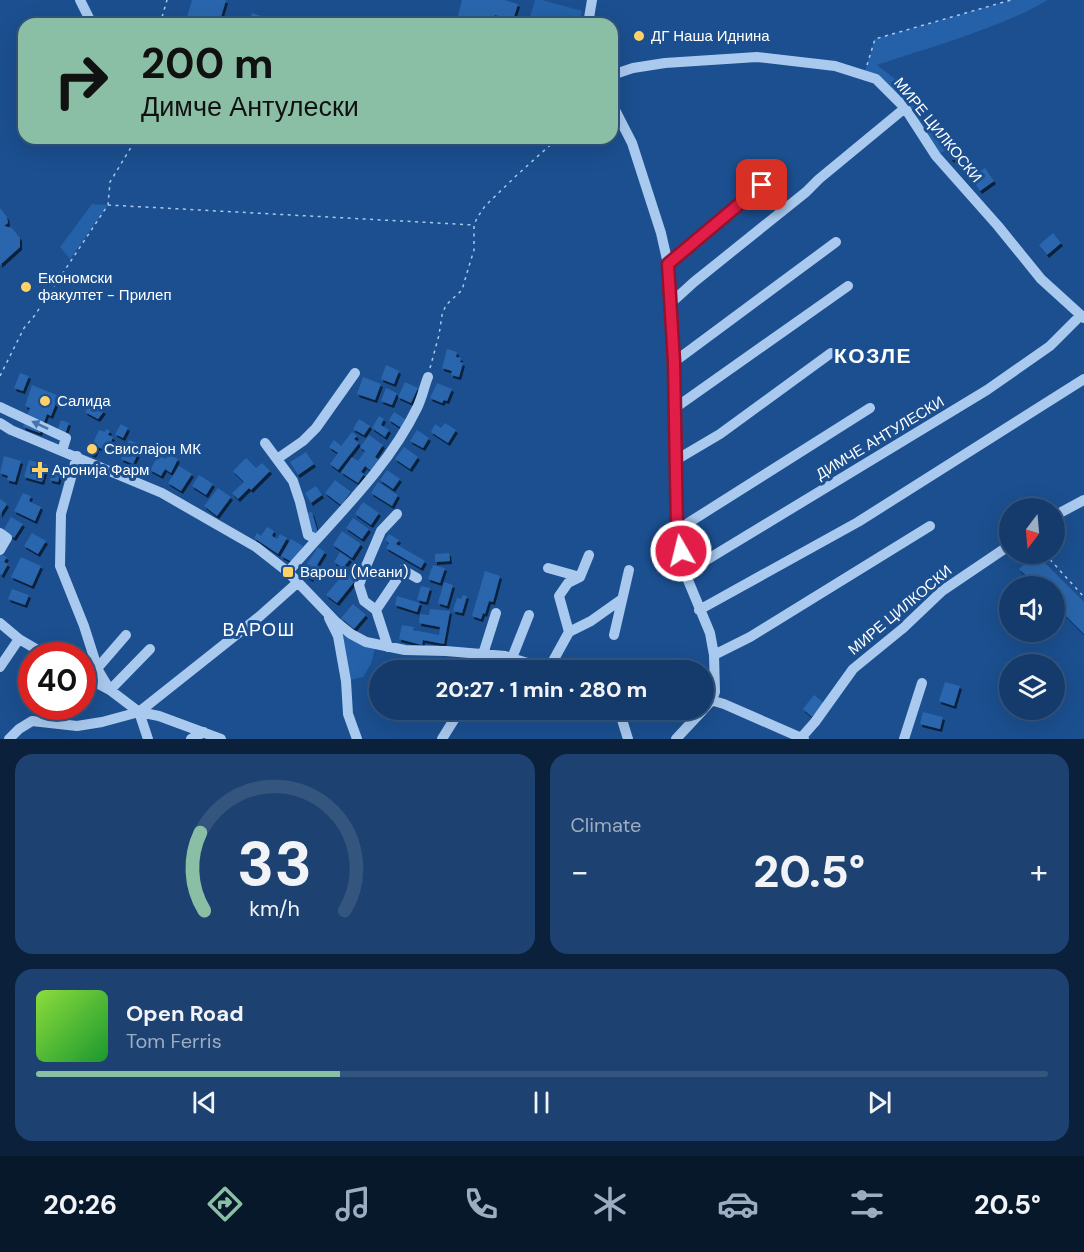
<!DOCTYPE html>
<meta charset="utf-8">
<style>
body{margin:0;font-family:"DM Sans",sans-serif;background:#1d4271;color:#f1f3f6;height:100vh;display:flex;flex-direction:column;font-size:22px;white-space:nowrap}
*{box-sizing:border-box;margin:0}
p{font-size:20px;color:#9dadc1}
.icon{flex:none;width:33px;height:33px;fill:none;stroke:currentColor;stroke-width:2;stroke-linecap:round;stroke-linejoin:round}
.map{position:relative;height:739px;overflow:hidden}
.side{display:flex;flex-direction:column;gap:15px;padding:15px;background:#0b203b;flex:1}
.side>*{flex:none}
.top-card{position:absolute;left:18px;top:18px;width:600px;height:126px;border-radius:18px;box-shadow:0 6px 24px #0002,0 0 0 2px #33557e;background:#8abfa5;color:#111;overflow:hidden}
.needle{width:39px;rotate:196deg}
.controls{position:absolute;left:999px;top:498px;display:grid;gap:12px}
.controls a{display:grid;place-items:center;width:66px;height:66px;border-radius:50%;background:#143b6b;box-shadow:0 6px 24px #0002,0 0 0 2px #33557e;font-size:30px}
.speed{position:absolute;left:18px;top:642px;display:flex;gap:12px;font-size:30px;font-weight:700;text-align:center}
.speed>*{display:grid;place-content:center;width:78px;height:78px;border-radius:50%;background:#143b6b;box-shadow:0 6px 24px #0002,0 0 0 2px #33557e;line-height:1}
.speed .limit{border:9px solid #d22;background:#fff;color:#111}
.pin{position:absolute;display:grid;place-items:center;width:51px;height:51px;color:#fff;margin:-26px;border-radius:12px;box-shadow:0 3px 9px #0006}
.me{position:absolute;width:66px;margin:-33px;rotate:352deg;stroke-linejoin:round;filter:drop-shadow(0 0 4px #0008)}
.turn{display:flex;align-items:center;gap:21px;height:126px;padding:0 24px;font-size:27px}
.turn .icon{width:78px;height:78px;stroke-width:2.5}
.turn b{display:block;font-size:42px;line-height:51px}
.big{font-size:45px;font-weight:800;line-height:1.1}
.side .card{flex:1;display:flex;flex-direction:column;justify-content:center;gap:9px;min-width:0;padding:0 21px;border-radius:18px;background:#1d4271}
.side .dial{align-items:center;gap:0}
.dial svg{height:156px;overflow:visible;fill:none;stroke:#33557e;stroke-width:7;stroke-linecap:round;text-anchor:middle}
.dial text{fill:#f1f3f6;stroke:none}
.song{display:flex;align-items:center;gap:18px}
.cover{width:72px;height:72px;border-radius:9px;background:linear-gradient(135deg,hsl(90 70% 55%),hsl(130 70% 35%))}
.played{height:6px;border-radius:3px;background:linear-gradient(90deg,#8abfa5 30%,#33557e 30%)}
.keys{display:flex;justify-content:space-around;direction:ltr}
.heat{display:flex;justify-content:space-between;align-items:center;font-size:33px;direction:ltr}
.side .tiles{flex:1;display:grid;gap:15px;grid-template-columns:1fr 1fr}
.card:last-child{grid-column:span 2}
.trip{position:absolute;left:369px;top:660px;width:345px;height:60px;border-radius:30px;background:#143b6b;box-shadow:0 6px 24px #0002,0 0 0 2px #33557e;font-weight:800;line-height:60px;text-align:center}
.tab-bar{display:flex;height:96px;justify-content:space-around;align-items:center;background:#08182b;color:#9dadc1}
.tab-bar .icon{width:42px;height:42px}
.tab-bar .active{color:#8abfa5}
.tab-bar b{font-size:27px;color:#f1f3f6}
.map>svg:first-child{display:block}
.green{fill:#2461a8}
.building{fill:#2a66ad;filter:url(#shadow)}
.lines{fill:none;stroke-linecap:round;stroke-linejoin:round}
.path{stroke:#a9c9ee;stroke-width:1.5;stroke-dasharray:3 4.5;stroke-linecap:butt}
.minor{stroke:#a9c9ee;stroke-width:10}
.oneway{fill:#4674ac}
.route-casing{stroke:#92132f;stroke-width:15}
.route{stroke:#e11d48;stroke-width:10}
.poi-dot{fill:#ffd166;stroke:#1b4f8f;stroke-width:2}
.labels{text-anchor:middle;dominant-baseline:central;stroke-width:6;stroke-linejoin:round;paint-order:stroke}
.poi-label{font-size:15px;fill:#fff;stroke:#1b4f8f;text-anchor:start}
.street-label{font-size:15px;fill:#fff;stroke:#1b4f8f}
.quarter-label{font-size:18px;letter-spacing:1.5px;fill:#fff;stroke:#1b4f8f}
.district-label{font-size:21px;font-weight:bold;letter-spacing:1.5px;fill:#fff;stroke:#1b4f8f}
</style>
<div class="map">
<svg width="1084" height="739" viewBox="0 0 1084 739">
<defs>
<filter id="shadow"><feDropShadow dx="2" dy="3" stdDeviation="0" flood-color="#0009"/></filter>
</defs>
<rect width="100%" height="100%" fill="#1b4f8f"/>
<path class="green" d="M535 0H542L582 11 579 24H528Z
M1011 0H1048C998 29 931 47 877 65L895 79 946 150 936 156 905 108 864 75 875 39Z
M92 204 108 205 70 259 60 247Z
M336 622 376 644 371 664 363 677 346 681Z"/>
<path class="building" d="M192 0H226L219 24H185Z
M462 0H504L518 4 513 20 495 15 493 24H456Z
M252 13 276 21 275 24H248Z
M954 148 959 155 952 160 947 153Z
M970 163 975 170 968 175 963 168Z
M985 168 994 181 980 191 971 178Z
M0 208 7 217 8 223 4 226 12 228 20 238V247L0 265Z
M1053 233 1061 243 1047 255 1039 245Z
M447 349 457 352 456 357 461 358 460 362 463 363 459 377 451 375 452 371 442 368Z
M386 365 399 371 394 384 381 379Z
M20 373 29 376 23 391 14 388Z
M363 377 381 384 375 400 357 394Z
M405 382 418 388 411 403 398 397Z
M437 383 452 389 447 401 444 400 442 403 430 398Z
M32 385 59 396 51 416 47 414 40 433 23 427 30 408 25 406Z
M386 388 397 393 392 405 381 401Z
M91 403 104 411 98 419 85 412Z
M394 412 408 421 403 429 389 420Z
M379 416 384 419 381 425 389 430 385 437 372 428Z
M359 419 370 426 364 435 353 429Z
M61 420 69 423 65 434 57 431Z
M445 423 456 430 448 443 431 432 435 424 441 428Z
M121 424 128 428 123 438 115 434Z
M106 429 110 431 108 435 113 437 107 451 98 447 94 455 85 451 89 442 93 443 99 430 105 432Z
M417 430 429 438 423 448 410 441Z
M352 432 357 436 354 439 359 443 338 470 330 464 338 453 329 447 334 440 341 446Z
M369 435 383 445 375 457 379 460 371 471 365 466 361 472 364 474 358 483 341 472 352 457 358 461 365 451 360 447Z
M129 440 142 445 133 464 121 459Z
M404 447 418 457 410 469 395 459Z
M306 452 314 464 298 475 290 462Z
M168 454 178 459 171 473 165 469 161 476 150 470 158 456 166 459Z
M4 456 21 461 15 482 7 480 8 476 0 473Z
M246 458 256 468 262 463 270 471 251 490 249 488 238 499 232 493 244 482 233 471Z
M29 460 47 465 42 482 24 477Z
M54 466 62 468 58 482 50 480Z
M179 466 192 474 181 491 168 483Z
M387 470 400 479 393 489 380 480Z
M199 475 213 484 206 495 192 486Z
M335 480 351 492 341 505 325 493Z
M378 482 398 495 392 506 371 493Z
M316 486 322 495 311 503 305 493Z
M218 488 231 497 217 516 204 506Z
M23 493 31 496 29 501 41 507 35 521 14 511Z
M0 499 7 504 0 515Z
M363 502 379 513 371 525 355 514Z
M312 512 318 533 311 535 306 513Z
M11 517 23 524 14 538 3 531Z
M353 518 369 529 362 539 346 528Z
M267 527 274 531 272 536 277 539 280 534 287 538 278 554 254 538 257 533 261 536Z
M342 531 361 544 352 558 333 545Z
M32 533 46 541 38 554 24 546Z
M389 534 399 540 396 544 425 561 421 568 386 548 389 543 385 540Z
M291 539 303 546 294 563 281 556Z
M318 547 325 552 317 565 321 568 316 575 314 574 311 579 301 573Z
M340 552 350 559 343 568 334 562Z
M449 553 450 561 435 562V554Z
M0 554 7 557 4 562 8 564 2 575 0 574Z
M1036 554 1084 602V634L1054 604V586H1037L1019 569Z
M21 557 41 566 32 586 11 577Z
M433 565 445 568 440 583 428 579Z
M349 567 359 576 337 603 326 595Z
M485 571 500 576 493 602 489 601 485 614 483 613 481 619 472 616Z
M444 582 453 585 447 606 438 603Z
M421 586 430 588 426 602 417 600Z
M12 589 29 595 25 605 8 599Z
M463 595 467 596 462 613 453 611 457 598 461 599Z
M397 596 420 603 417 612 395 605Z
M353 604 366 615 354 629 341 618Z
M430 609 450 611 444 644 423 640 422 645 399 639 402 625 414 627 413 630 439 635 440 627 419 623 420 614 429 615Z
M945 682 960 686 954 706 939 701Z
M814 695 824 703 812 717 803 709Z
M923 712 943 717 940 729 920 724Z"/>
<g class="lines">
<path class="path" d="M160 24 167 0
M867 65 875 39 1011 0
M108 205 474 225
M430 368 439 335 442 315 446 305 462 290 469 266 474 250V225L477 218 485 206 517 175 558 138
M0 376 24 328 35 315 108 205 110 182 133 144 134 138
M1045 554 1084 597"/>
<path class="minor" d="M80 0 92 24
M588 24 592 0
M612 75 633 68 665 63 757 57 835 66 876 79 905 108 936 156 998 226 1041 279 1084 318
M612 104 632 143 661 233 668 264 674 362 677 530 685 573 710 633 714 655 715 692 712 700 704 709
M668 264 762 185
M672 302 694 282 806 192 819 179 905 108
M674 362 836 242
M0 407 66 438 62 451
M675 408 848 286
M0 423 11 430 162 493 256 547 288 572 336 622 351 634 366 642 405 650 446 651 505 656 550 670
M265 443 293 481 300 502 308 535 316 539
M77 456 61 514 60 566 84 626 98 670 110 690 150 649
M277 459 303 441 316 428 355 373
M676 460 720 434 831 353
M1054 516 1084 500
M677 530 870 408
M0 533 7 538 0 550
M548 568 580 577
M288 572C332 520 387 470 417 408 422 398 424 387 428 377
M685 573 987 390 1050 346 1081 315
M376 610 364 601 359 585 364 571 381 531 397 514
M699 610 858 522 1084 379
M329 618 338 636 346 681 348 714 357 739
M0 623 19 639 48 656
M569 632 559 596 568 583 580 577 589 555
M614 635 629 570
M388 647 376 610 403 570 417 578
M714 655 750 637 930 526
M512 658 529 615
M0 667 19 639
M478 670 496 613
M548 670 569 632 591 621 622 599
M94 672 126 635
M82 675 110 690 139 712 159 716 221 739
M707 699 724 704 804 739
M619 710 628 739
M139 712 148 739
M560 713 562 710
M9 739 19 729 32 721 77 726 102 722 139 712 260 616 297 583
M191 739 204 732
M442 739 460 710
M676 739 703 710
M800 739 815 722 853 669 902 629 942 591 1010 545
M904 739 922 683"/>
</g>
<defs><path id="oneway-solid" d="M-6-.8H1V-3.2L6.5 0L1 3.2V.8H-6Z" transform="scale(1.5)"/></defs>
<use class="oneway" href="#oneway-solid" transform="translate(40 425) rotate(-155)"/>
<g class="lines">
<defs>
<path id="route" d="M681 551 677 530 674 362 668 264 762 185"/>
</defs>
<use href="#route" class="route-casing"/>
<use href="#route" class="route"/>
</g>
<g class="poi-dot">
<circle cx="639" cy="36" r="6"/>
<circle cx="26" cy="287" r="6"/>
<circle cx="45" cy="401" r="6"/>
<circle cx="92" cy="449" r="6"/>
<path d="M37 461h6v6h6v6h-6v6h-6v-6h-6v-6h6z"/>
<rect x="282" y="566" width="12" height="12" rx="3"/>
</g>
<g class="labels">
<g class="poi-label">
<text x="651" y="36">ДГ Наша Иднина</text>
<text x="38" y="278">Економски<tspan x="38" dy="17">факултет - Прилеп</tspan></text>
<text x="57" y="401">Салида</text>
<text x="104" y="449">Свислајон МК</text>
<text x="52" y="470">Аронија Фарм</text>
<text x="300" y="572">Варош (Меани)</text>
</g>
<g class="street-label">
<text transform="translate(938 130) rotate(51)">МИРЕ ЦИЛКОСКИ</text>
<text transform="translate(880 438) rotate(-31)">ДИМЧЕ АНТУЛЕСКИ</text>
<text transform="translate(900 610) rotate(-40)">МИРЕ ЦИЛКОСКИ</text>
</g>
<g class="quarter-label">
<text x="259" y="630">ВАРОШ</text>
</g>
<g class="district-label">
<text x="873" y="356">КОЗЛЕ</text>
</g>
</g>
</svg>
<div class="controls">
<a><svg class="needle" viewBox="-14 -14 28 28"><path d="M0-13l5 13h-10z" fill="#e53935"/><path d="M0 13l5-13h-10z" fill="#9dadc1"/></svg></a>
<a><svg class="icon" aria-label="sound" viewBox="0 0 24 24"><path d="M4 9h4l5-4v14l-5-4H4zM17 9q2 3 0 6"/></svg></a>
<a><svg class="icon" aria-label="layers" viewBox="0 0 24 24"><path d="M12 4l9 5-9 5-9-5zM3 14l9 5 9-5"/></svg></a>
</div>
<div class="speed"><div class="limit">40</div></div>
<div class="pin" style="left:762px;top:185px;background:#d93025"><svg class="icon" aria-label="arrive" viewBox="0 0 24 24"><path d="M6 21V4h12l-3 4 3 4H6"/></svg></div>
<svg class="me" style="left:681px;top:551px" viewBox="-20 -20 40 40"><circle r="17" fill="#e11d48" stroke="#fff" stroke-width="3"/><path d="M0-11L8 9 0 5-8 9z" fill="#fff"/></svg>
<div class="trip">20:27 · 1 min · 280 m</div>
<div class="top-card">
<div class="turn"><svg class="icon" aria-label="right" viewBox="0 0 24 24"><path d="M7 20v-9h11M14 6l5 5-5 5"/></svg><div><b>200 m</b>Димче Антулески</div></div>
</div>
</div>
<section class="side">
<div class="tiles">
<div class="card dial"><svg viewBox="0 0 100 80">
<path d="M14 69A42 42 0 1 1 86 69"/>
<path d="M14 69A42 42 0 0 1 12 29" stroke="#8abfa5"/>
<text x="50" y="56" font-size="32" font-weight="700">33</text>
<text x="50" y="72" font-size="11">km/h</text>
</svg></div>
<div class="card"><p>Climate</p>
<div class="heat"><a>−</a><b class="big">20.5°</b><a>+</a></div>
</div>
<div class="card">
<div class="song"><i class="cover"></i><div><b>Open Road</b><p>Tom Ferris</p></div></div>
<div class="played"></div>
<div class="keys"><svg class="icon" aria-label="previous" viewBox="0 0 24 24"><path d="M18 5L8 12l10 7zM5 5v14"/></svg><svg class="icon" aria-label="pause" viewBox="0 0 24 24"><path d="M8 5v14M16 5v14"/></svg><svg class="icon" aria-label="next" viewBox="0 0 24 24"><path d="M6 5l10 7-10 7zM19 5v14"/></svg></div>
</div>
</div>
</section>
<nav class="tab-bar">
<b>20:26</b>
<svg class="icon active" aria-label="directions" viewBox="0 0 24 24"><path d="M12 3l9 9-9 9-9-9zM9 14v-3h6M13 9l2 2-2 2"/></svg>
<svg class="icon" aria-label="music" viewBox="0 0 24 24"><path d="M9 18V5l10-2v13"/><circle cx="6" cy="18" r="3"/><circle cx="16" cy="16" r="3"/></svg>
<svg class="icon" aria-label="phone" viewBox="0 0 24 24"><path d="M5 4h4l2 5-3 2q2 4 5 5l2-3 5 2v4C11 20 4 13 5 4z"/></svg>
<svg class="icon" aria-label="climate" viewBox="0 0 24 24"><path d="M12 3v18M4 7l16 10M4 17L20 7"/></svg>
<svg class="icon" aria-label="car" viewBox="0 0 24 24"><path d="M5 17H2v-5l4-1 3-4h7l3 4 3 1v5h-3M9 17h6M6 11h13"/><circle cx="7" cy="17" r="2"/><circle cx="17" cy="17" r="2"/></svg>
<svg class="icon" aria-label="filters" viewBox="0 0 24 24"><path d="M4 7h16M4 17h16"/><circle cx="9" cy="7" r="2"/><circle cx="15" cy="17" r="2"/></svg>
<b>20.5°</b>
</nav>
